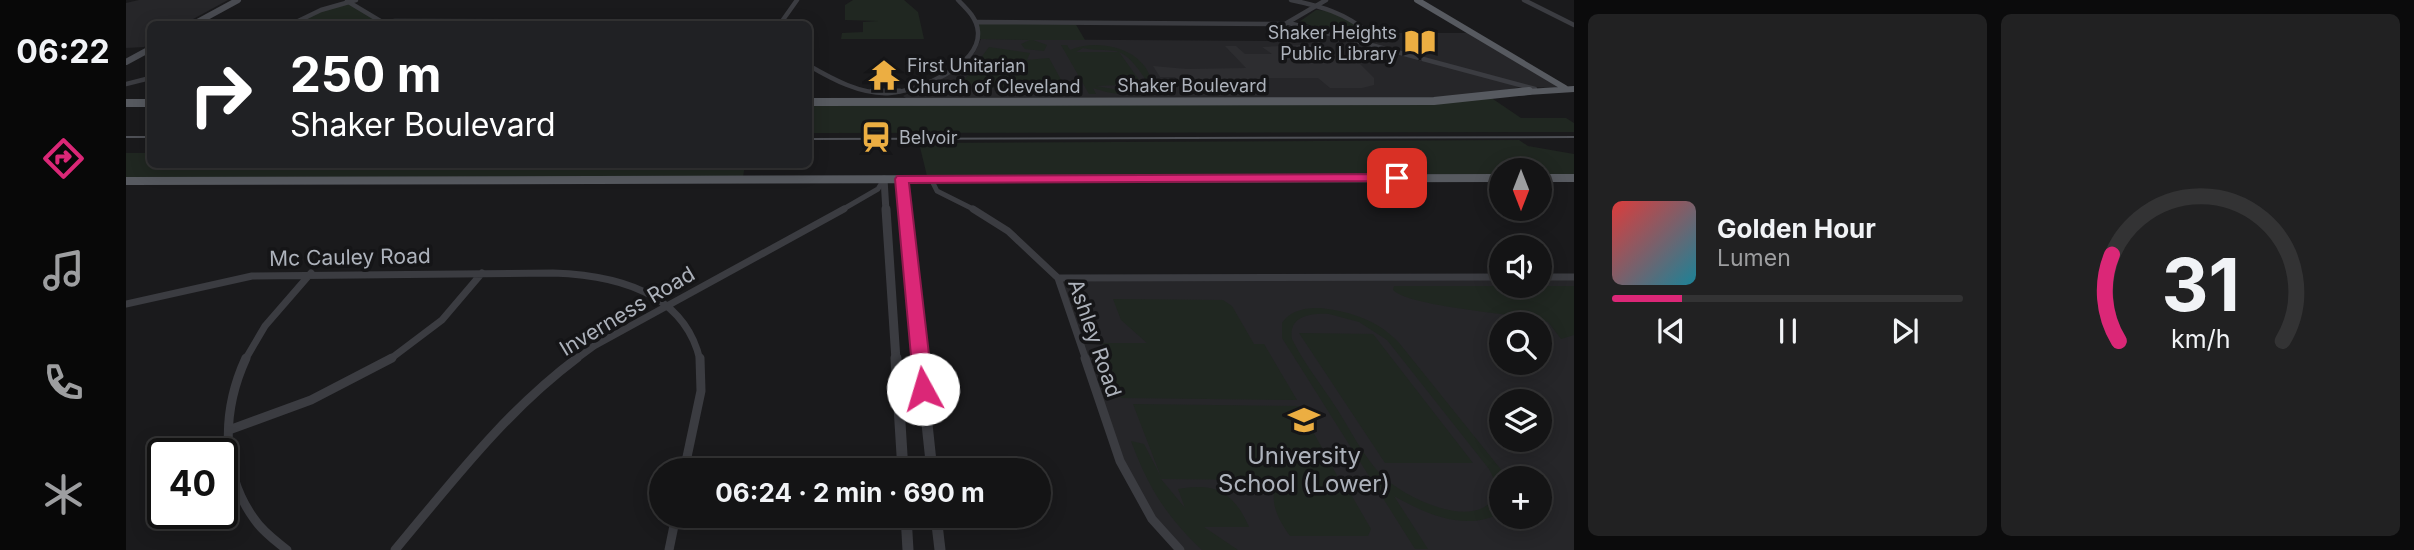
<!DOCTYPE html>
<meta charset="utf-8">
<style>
body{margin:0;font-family:Inter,sans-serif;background:#212122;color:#f1f3f6;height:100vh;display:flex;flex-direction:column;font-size:26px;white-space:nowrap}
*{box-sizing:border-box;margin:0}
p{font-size:23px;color:#9d9ea0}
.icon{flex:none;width:38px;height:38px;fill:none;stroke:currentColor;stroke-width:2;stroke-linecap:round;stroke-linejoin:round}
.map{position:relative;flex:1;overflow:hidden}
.details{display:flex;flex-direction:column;gap:14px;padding:14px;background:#0b0b0c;width:840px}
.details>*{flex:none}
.top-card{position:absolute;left:21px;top:21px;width:665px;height:147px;border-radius:10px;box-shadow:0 4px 18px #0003,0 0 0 2px #333334;background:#202124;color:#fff;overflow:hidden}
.needle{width:46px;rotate:180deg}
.buttons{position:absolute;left:1363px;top:158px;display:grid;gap:14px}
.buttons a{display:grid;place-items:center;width:63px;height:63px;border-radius:50%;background:#141415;box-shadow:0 4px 18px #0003,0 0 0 2px #333334;font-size:35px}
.speed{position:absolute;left:21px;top:438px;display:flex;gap:14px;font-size:35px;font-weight:700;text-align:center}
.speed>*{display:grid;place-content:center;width:91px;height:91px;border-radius:50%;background:#141415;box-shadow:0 4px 18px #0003,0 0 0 2px #333334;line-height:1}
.speed .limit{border:4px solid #111;border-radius:10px;background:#fff;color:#111}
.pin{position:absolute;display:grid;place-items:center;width:60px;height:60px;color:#fff;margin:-30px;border-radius:14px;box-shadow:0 4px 10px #0006}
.me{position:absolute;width:77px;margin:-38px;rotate:354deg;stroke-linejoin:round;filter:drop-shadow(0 0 5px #0008)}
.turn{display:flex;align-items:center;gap:24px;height:147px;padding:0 28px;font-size:32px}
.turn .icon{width:91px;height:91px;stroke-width:2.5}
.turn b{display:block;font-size:49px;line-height:60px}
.details .card{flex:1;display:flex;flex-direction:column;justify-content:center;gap:10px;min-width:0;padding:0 24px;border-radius:10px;background:#212122}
.details .dial{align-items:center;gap:0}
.dial svg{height:182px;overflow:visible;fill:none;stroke:#333334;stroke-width:7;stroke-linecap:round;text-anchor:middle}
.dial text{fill:#f1f3f6;stroke:none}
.song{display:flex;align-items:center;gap:21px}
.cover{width:84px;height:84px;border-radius:10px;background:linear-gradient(135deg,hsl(0 70% 55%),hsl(190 70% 35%))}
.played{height:7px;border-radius:4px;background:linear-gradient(90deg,#db2777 20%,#333334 20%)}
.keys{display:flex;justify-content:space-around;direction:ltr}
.details .tiles{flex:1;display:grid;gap:14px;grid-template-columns:repeat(2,1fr)}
.trip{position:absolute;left:523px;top:458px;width:402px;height:70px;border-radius:35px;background:#141415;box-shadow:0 4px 18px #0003,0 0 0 2px #333334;font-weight:700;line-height:70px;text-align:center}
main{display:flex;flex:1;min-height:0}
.dock{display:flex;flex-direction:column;width:126px;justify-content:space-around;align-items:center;background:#080808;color:#9d9ea0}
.dock .icon{width:49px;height:49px}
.dock .current{color:#db2777}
.dock b{font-size:32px;color:#f1f3f6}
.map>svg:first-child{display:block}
.built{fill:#262629;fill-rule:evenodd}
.green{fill:#202721;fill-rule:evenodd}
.building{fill:#2d2d30}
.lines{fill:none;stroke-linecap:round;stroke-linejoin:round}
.minor-far3{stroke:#3b3c41;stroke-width:4.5}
.minor-far2{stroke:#3b3c41;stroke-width:5}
.minor-far1{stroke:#3b3c41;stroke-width:7}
.minor{stroke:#3b3c41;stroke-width:9}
.tertiary-far2{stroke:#3b3c41;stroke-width:7}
.tertiary-far1{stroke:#3b3c41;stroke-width:9}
.tertiary{stroke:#3b3c41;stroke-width:11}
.secondary{stroke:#494b51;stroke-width:6}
.primary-far1{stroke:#575a60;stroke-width:6}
.primary{stroke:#575a60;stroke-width:8}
.tram{stroke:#4e5056;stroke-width:2}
.route{fill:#db2777;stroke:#8e194d;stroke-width:2}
.labels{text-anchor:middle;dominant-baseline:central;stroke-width:7;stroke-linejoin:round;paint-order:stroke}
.far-poi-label{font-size:18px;fill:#adb2bb;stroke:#151517;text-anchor:start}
.far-street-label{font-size:18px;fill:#adb2bb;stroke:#151517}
.street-label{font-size:21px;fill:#adb2bb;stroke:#151517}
.near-poi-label{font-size:24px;fill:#adb2bb;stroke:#151517}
</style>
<main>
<nav class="dock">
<b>06:22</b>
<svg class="icon current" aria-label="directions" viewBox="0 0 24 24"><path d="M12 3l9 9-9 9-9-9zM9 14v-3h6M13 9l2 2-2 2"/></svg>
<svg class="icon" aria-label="music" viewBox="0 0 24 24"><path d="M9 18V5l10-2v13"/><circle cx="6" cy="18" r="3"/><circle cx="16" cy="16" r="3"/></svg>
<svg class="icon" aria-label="phone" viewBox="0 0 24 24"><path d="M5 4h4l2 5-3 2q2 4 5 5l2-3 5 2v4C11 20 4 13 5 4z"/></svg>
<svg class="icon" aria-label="climate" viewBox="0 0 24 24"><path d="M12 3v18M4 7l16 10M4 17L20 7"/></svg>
</nav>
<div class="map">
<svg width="1448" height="550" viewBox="0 0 1448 550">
<rect width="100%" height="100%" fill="#1a1a1c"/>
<path class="built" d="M13 0H102L58 24H24V43L18 47 0 48V3Z
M1157 25 1241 43 1242 33H1346L1440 88 1395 87 1333 99H781L777 96 837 65 849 52 855 39 1159 41Z
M1375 277 1376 285H1414V277H1448V550H1054L1006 488 932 278ZM1376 324H1414V362H1376ZM1376 401H1414V439H1376ZM1376 478H1414V516H1376Z"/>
<path class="green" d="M727 0H778L792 12 798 39H715L716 33 737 32V22L752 21 719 20V5Z
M222 2 256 22 243 24H166L177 18Z
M1190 10C1206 9 1234 22 1239 38L1232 39 1173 22Z
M851 22 949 23 959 40H907L921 45 918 51 899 49 895 44 904 40 852 39Z
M935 45H941L944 50C973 37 1022 49 1026 85 1012 100 985 94 967 88L970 94H963ZM957 48C985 54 992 42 1013 70 1017 76 1020 78 1019 85L999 91 970 86 1016 84 993 52H950Z
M863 47 904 53 901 60 923 58 939 87H883L881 90 836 83Z
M1364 97 1395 118H1440L1448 123V132L683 133 682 102Z
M1393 140 1402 146 1448 154V174H1414V170H1376L1375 174 801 176 793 143Z
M0 153H24V164L619 165 617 177 0 178Z
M1268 286H1448V335L1435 339 1422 322 1412 319C1384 314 1282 306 1267 290Z
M987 299 1097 300 1106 306 1128 344H1138L1171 400 995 398 977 343H1021L995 320Z
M1194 308C1224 311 1254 321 1274 344L1377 472 1380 478H1376L1375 513C1339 532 1300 514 1268 496L1302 549H1289L1156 338V323C1165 310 1179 308 1194 308ZM1203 314 1233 322 1261 340 1363 469C1369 480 1374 493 1364 503 1339 526 1282 498 1261 480 1239 461 1225 430 1209 406 1195 384 1177 362 1166 339 1162 316 1185 313 1203 314Z
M1173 333 1247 334 1347 463H1259Z
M1007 404 1173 406 1214 481 1219 484 1245 529 1242 536H1164C1151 518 1142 500 1152 480L1035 479 1059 508 1052 489C1089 482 1108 492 1123 527H1078L1112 550H1076C1040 516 1022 487 1005 441L1018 444 1035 477Z"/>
<path class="building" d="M1195 44 1217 58H1228L1248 78V85L1236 88H1204L1192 78H1135L1139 82 1052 81 1049 77H1034L1027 66 1061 69 1120 68 1099 46H1110L1119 54H1146L1136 47Z"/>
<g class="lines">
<path class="minor-far3" d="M1165 0C1194 6 1220 13 1242 33L1241 43
M1398 0 1448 25
M221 1 256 22
M851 22 1159 24 1200 0
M1163 23 1409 89
M166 24 195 10 230 0
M243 24 269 21 655 22
M654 24 671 0
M682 65C706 79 735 95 764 93 792 91 854 66 852 32 851 18 841 9 832 0
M0 84 24 78"/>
<path class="minor-far2" d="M746 91H774
M805 179 811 191 851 211
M714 211 752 189 758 179"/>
<path class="minor-far1" d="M847 209 882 231 932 278 960 360
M1414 277H1448
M932 278 1376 277
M0 304 126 276 427 273C488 275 558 291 574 360
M119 360 139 326 185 273
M263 360 316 320 356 273
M449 360 468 346 718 209"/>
<path class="minor" d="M120 358C96 410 94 473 129 520 137 532 150 541 161 550
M959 358 994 461 1026 519 1054 550
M103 430 185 400 266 358
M558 471 575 391 574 358
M269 550C326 482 379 412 451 358
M543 550 550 516"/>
<path class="tertiary-far2" d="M758 179 760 211
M776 179 779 211"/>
<path class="tertiary-far1" d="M760 209 770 360
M779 209 795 360"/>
<path class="tertiary" d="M770 358 777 471
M794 358 806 471
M780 516 782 550
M810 516 814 550"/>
<path class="secondary" d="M68 24 112 0
M0 62 24 49"/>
<path class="primary-far1" d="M1291 0 1439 88
M1388 93 1448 89"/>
<path class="primary" d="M682 102 1308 101 1403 91
M0 103H24
M1414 178H1448
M0 181 1376 178"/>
<path class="tram" d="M0 137H24
M682 139 1448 137"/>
</g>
<path class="route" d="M1271 174 1277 178 1275 181 783 183 807 389 804 394H791L788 389 769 179 771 176Z"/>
<defs>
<symbol id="library-bare" viewBox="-9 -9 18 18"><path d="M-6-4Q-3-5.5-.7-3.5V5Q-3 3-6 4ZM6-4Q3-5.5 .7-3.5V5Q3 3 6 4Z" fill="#ecae42" stroke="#151517" stroke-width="2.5" paint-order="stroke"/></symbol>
<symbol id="temple-bare" viewBox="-9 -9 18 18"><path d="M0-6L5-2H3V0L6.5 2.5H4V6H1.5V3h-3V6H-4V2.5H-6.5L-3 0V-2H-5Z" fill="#ecae42" stroke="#151517" stroke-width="2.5" paint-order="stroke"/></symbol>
<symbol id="station-bare" viewBox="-9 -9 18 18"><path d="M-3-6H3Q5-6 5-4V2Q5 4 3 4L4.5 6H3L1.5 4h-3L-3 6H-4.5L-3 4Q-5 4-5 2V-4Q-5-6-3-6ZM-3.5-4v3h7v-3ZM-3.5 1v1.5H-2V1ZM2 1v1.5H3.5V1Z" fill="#ecae42" stroke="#151517" stroke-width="2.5" paint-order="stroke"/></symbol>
<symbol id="school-bare" viewBox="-9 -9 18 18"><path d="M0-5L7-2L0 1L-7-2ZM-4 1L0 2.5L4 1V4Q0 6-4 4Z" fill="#ecae42" stroke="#151517" stroke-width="2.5" paint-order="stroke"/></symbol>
</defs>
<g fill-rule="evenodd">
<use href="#library-bare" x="1272" y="20" width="44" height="44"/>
<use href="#temple-bare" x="736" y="53" width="44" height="44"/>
<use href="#station-bare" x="728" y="115" width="44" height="44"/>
<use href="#school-bare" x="1156" y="398" width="44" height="44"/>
</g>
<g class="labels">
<g class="far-poi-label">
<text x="1271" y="32" text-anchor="end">Shaker Heights<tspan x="1271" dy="21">Public Library</tspan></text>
<text x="781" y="65">First Unitarian<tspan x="781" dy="21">Church of Cleveland</tspan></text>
<text x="773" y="137">Belvoir</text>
</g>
<g class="far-street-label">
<text x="1066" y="85">Shaker Boulevard</text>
</g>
<g class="street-label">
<text transform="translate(224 257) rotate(-1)">Mc Cauley Road</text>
<text transform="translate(501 311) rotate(-31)">Inverness Road</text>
<text transform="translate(969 338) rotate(71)">Ashley Road</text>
</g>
<g class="near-poi-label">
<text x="1178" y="455">University<tspan x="1178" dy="28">School (Lower)</tspan></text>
</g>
</g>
</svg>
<div class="buttons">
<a><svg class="needle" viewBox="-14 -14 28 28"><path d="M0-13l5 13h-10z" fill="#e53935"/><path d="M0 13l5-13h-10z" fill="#9d9ea0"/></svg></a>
<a><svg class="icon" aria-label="sound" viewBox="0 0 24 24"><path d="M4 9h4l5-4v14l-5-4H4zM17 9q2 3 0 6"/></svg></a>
<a><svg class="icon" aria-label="search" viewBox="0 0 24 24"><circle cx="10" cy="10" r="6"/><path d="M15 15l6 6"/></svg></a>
<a><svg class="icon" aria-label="layers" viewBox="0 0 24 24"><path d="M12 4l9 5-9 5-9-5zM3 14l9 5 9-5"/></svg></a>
<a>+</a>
</div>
<div class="speed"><div class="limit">40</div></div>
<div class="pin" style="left:1271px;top:178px;background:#d93025"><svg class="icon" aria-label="arrive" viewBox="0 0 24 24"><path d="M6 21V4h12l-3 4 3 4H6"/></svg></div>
<svg class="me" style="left:797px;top:389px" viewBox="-20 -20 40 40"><circle r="19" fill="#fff"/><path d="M0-13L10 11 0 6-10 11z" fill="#db2777"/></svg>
<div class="trip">06:24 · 2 min · 690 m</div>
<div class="top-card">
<div class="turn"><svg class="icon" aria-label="right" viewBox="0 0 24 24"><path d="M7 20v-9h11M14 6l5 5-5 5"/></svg><div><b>250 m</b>Shaker Boulevard</div></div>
</div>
</div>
<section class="details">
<div class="tiles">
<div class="card">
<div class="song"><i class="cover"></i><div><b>Golden Hour</b><p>Lumen</p></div></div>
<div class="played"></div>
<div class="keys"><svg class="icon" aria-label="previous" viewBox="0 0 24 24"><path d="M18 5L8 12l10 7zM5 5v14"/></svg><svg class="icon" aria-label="pause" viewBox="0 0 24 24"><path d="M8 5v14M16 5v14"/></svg><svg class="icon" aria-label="next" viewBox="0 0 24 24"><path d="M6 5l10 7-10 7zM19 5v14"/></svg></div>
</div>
<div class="card dial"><svg viewBox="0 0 100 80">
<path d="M14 69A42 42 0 1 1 86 69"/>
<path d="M14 69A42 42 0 0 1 11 31" stroke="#db2777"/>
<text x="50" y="56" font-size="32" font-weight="700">31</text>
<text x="50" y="72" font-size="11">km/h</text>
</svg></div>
</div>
</section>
</main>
